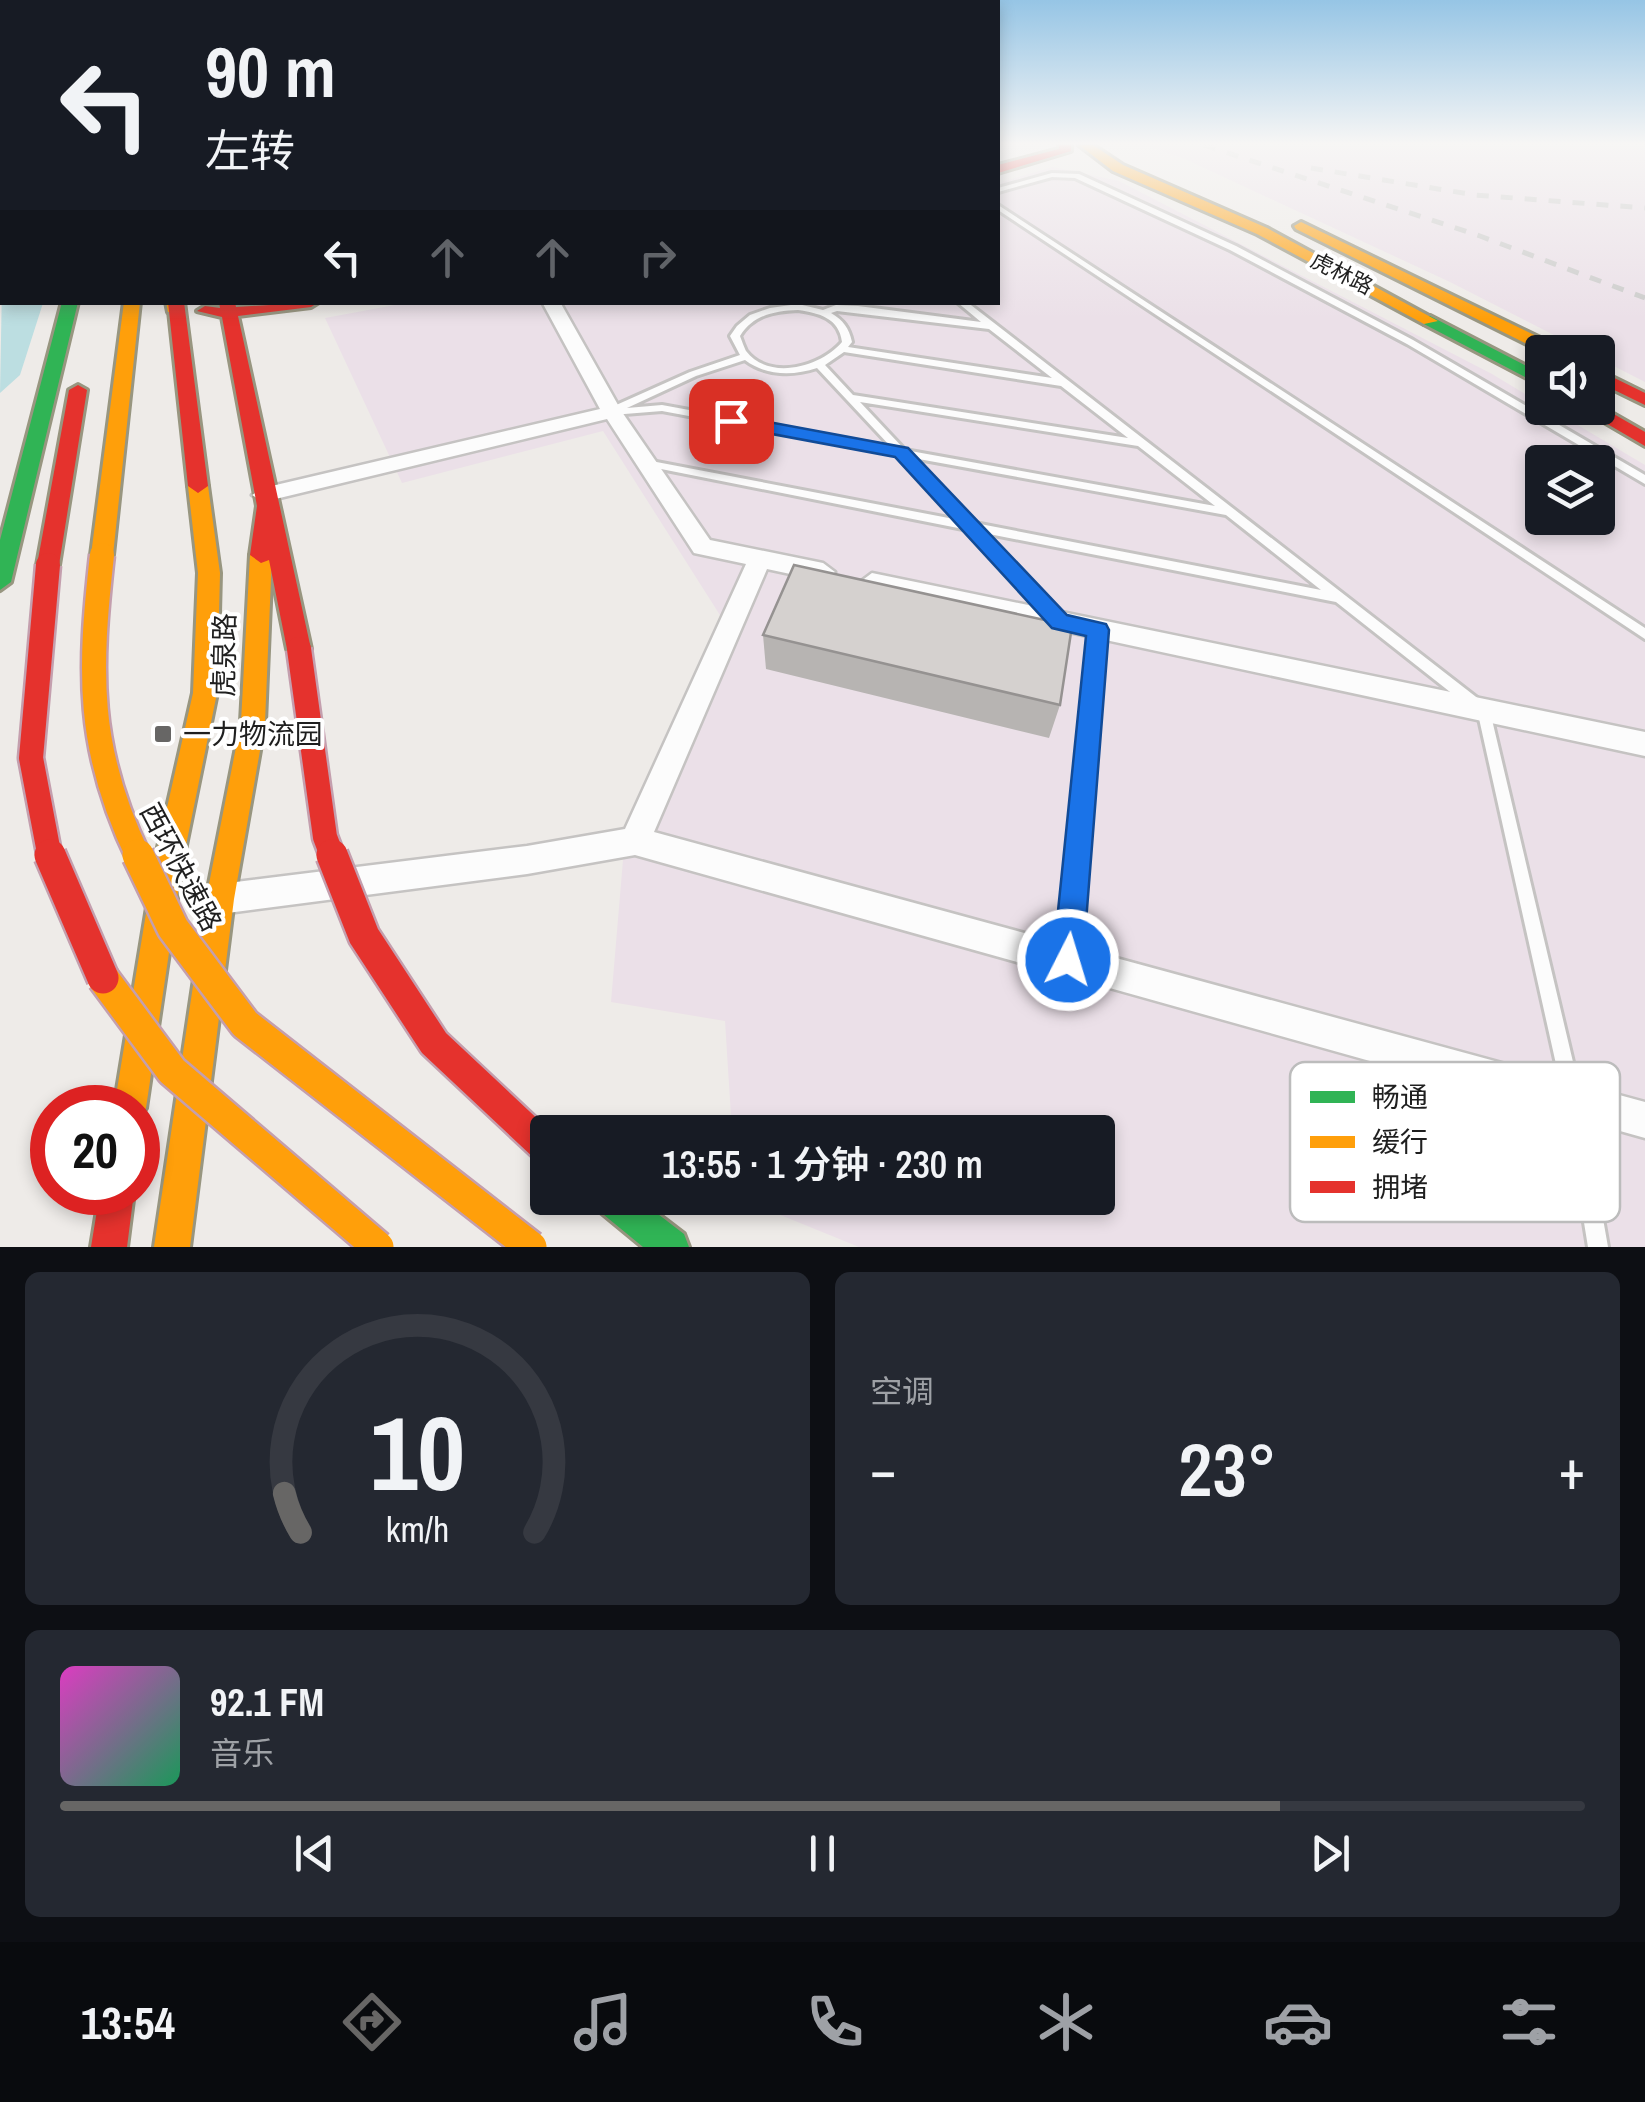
<!DOCTYPE html>
<html lang="zh">
<meta charset="utf-8">
<style>
body{margin:0;font-family:"Archivo Narrow","Noto Sans SC",sans-serif;background:#242831;color:#f1f3f6;height:100vh;display:flex;flex-direction:column;font-size:38px;white-space:nowrap}
*{box-sizing:border-box;margin:0}
p{font-size:32px;color:#9ea1a6}
.icon{flex:none;width:55px;height:55px;fill:none;stroke:currentColor;stroke-width:2;stroke-linecap:round;stroke-linejoin:round}
.map{position:relative;height:1247px;overflow:hidden}
.details{display:flex;flex-direction:column;gap:25px;padding:25px;background:#0d0f14;flex:1}
.details>*{flex:none}
.top-card{position:absolute;left:0px;top:0px;width:1000px;height:305px;box-shadow:0 5px 15px #0003;background:#171b24;color:#f1f3f6;overflow:hidden}
.controls{position:absolute;left:1525px;top:335px;display:grid;gap:20px}
.controls a{display:grid;place-items:center;width:90px;height:90px;border-radius:10px;background:#171b24;box-shadow:0 5px 15px #0003;font-size:50px}
.speed{position:absolute;left:30px;top:1085px;display:flex;gap:20px;font-size:50px;font-weight:700;text-align:center}
.speed>*{display:grid;place-content:center;width:130px;height:130px;border-radius:50%;background:#171b24;box-shadow:0 5px 15px #0003;line-height:1}
.speed .limit{border:15px solid #d22;background:#fff;color:#111}
.pin{position:absolute;display:grid;place-items:center;width:85px;height:85px;color:#fff;margin:-42px;border-radius:20px;box-shadow:0 5px 15px #0006}
.me{position:absolute;width:110px;margin:-55px;rotate:5deg;stroke-linejoin:round;filter:drop-shadow(0 0 8px #0008)}
.turn{display:flex;align-items:center;gap:35px;height:210px;padding:0 40px;font-size:45px}
.turn .icon{width:130px;height:130px;stroke-width:2.5}
.turn b{display:block;font-size:70px;line-height:85px}
.lanes{display:flex;align-items:center;height:95px;padding:0 40px;background:#0003;justify-content:center;gap:50px;direction:ltr}
.lanes .off{opacity:.35}
.big{font-size:75px;font-weight:600;line-height:1.1}
.details .card{flex:1;display:flex;flex-direction:column;justify-content:center;gap:15px;min-width:0;padding:0 35px;border-radius:15px;background:#242831}
.details .dial{align-items:center;gap:0}
.dial svg{height:260px;overflow:visible;fill:none;stroke:#363941;stroke-width:7;stroke-linecap:round;text-anchor:middle}
.dial text{fill:#f1f3f6;stroke:none}
.song{display:flex;align-items:center;gap:30px}
.cover{width:120px;height:120px;border-radius:15px;background:linear-gradient(135deg,hsl(310 70% 55%),hsl(150 70% 35%))}
.played{height:10px;border-radius:5px;background:linear-gradient(90deg,#676665 80%,#363941 80%)}
.keys{display:flex;justify-content:space-around;direction:ltr}
.heat{display:flex;justify-content:space-between;align-items:center;font-size:55px;direction:ltr}
.details .tiles{flex:1;display:grid;gap:25px;grid-template-columns:1fr 1fr}
.card:last-child{grid-column:span 2}
.trip{position:absolute;left:530px;top:1115px;width:585px;height:100px;border-radius:10px;background:#171b24;box-shadow:0 5px 15px #0003;font-weight:600;line-height:100px;text-align:center}
.dock{display:flex;height:160px;justify-content:space-around;align-items:center;background:#090b0e;color:#9ea1a6}
.dock .icon{width:70px;height:70px}
.dock .on{color:#676665}
.dock b{font-size:45px;color:#f1f3f6}
.map>svg:first-child{display:block}
.industrial{fill:#ebe0e8;fill-rule:evenodd}
.water{fill:#bcdee1}
.lines{fill:none;stroke-linecap:round;stroke-linejoin:round}
.lane-casing{stroke:#c5c3c2;stroke-width:6}
.street-casing{stroke:#c5c3c2;stroke-width:5}
.fast-casing{stroke:#989680;stroke-width:6}
.slow-casing{stroke:#989680;stroke-width:6}
.jam-casing{stroke:#989680;stroke-width:6}
.lane{fill:#fcfcfc;fill-rule:evenodd}
.street{fill:#fcfcfc;fill-rule:evenodd}
.fast{fill:#30b455;fill-rule:evenodd}
.slow{fill:#ff9f0a;fill-rule:evenodd}
.jam{fill:#e5322d;fill-rule:evenodd}
.rail{stroke:#cbcbca;stroke-width:5;stroke-dasharray:12 12;stroke-linecap:butt}
.slow-bridge-far1-casing{stroke:#c49fae;stroke-width:29;stroke-linecap:butt}
.slow-bridge-casing{stroke:#c49fae;stroke-width:36;stroke-linecap:butt}
.jam-bridge-far1-casing{stroke:#c49fae;stroke-width:29;stroke-linecap:butt}
.jam-bridge-casing{stroke:#c49fae;stroke-width:36;stroke-linecap:butt}
.slow-bridge-far1{stroke:#ff9f0a;stroke-width:24}
.slow-bridge{stroke:#ff9f0a;stroke-width:31}
.jam-bridge-far1{stroke:#e5322d;stroke-width:24}
.jam-bridge{stroke:#e5322d;stroke-width:31}
.wall{fill:#b7b4b2}
.building{fill:#d5d1cf;stroke:#959291;stroke-width:2.5}
.route{fill:#1a73e8;stroke:#114b97;stroke-width:2.5}
.poi-dot{fill:#676665;stroke:#fff;stroke-width:4}
.labels{text-anchor:middle;dominant-baseline:central;stroke-width:8;stroke-linejoin:round;paint-order:stroke}
.far-street-label{font-size:22px;fill:#1f1f1f;stroke:#fff}
.street-label{font-size:28px;fill:#1f1f1f;stroke:#fff}
.poi-label{font-size:28px;fill:#1f1f1f;stroke:#fff;text-anchor:start}
.key{fill:#fff;stroke:#bcbcbc;stroke-width:2.5}
.key-label{font-size:28px;fill:#1f1f1f}
</style>
<div class="map">
<svg width="1645" height="1247" viewBox="0 0 1645 1247">
<rect width="100%" height="100%" fill="#eeebe8"/>
<path class="industrial" d="M1145 145H1645V382L1598 358V352H1587L1450 282 1185 159Z
M1053 167 1119 181 1492 374 1542 404V408H1549L1645 465V1247H859L739 1198H1098V1132H732L725 1021 611 1002 623 860 725 623 603 431 402 483 325 318 411 302H998V183ZM1542 462H1598V518H1542Z"/>
<path class="water" d="M2 285V302L43 303 20 375 0 393Z"/>
<g class="lines">
<defs>
<path id="lane" d="M1052 173 1079 174 1236 246 1413 340 1645 475V484L1407 344 1230 250 1075 178 1052 177 998 192V188Z
M998 205 1645 628V639L998 210Z
M957 302H967L1489 707 1582 1100 1608 1247H1588L1564 1100 1478 714 1336 602 984 533 1063 617 1065 620 1063 623H1055L968 530 646 466 641 463 646 460 959 520 898 455 662 411 612 415 607 412 614 409V406L690 372 740 355 730 336 737 326 750 315 770 308 798 304 823 310 836 305 858 306 981 322ZM798 310C819 313 839 318 842 342 822 366 770 382 746 351 745 349 741 339 740 336 753 315 774 311 798 310ZM837 311 989 329 1052 378 848 347 852 342C849 328 843 320 831 313ZM844 352 1061 386 1128 438 853 395 825 365ZM745 360C766 376 793 376 817 368L891 447 662 405 627 408 696 376ZM860 402 1138 446 1215 506 905 450ZM913 458 1226 515 1321 590 975 523Z
M1098 625 1102 627 1104 630 1076 960 1074 966 1068 968 1062 966 1060 960 1092 630 1094 627Z"/>
<path id="street" d="M542 302H560L622 412 710 540 823 563 835 572 823 581 767 569 654 832 1645 1102V1138L635 855 527 874 220 914 209 910 204 899 209 888 220 884 527 846 625 829 746 564 694 553 607 419 263 502 252 495 263 488 600 409Z
M872 573 1645 732V756L864 588 860 582Z"/>
<path id="fast" d="M62 302H78L11 582 0 590V540Z
M1430 316 1542 374V386L1424 324V318Z
M593 1198H637L684 1234 689 1247H643L598 1210Z"/>
<path id="slow" d="M1079 145H1093L1123 165 1267 228 1438 321 1424 324 1257 234 1113 171Z
M1301 222 1561 348 1563 352H1543L1296 229 1294 226Z
M124 302H140L113 555 102 563 91 555Z
M166 302H182V309L168 312Z
M198 479 208 486 220 573 217 693 182 865 146 1108 138 1121V1108H114L154 865 193 693 198 573 188 486Z
M261 547 272 555 265 722 234 899 190 1247H154L206 899 241 722 250 555Z"/>
<path id="jam" d="M1059 145H1071V151L998 173V165L1059 149Z
M168 302H184L208 486 198 493 188 486Z
M219 302H235L236 307 319 302 311 307 238 316 311 649 307 655H291L287 649 269 560 261 563 250 555 257 506 222 317 197 311 205 306 220 308Z
M1598 370 1645 393V405L1598 382Z
M78 385 87 390 59 565 48 573 37 565 69 390Z
M1598 405 1645 432V446L1580 408Z
M100 1192H134L127 1247H91Z"/>
</defs>
<use href="#lane" class="lane-casing"/>
<use href="#street" class="street-casing"/>
<use href="#fast" class="fast-casing"/>
<use href="#slow" class="slow-casing"/>
<use href="#jam" class="jam-casing"/>
<use href="#lane" class="lane"/>
<use href="#street" class="street"/>
<use href="#fast" class="fast"/>
<use href="#slow" class="slow"/>
<use href="#jam" class="jam"/>
<path class="rail" d="M1204 145 1480 236 1645 298
M1311 168 1475 195 1645 208"/>
<defs>
<path id="slow-bridge-far1" d="M102 555C89 671 86 749 139 858"/>
<path id="slow-bridge" d="M138 855 173 928 245 1024 531 1247
M103 978 172 1071 378 1247"/>
<path id="jam-bridge-far1" d="M48 565 31 758 50 858
M299 649 325 837 333 858"/>
<path id="jam-bridge" d="M50 855 103 978
M332 855 364 936 434 1043 548 1150"/>
</defs>
<use href="#slow-bridge-far1" class="slow-bridge-far1-casing"/>
<use href="#slow-bridge" class="slow-bridge-casing"/>
<use href="#jam-bridge-far1" class="jam-bridge-far1-casing"/>
<use href="#jam-bridge" class="jam-bridge-casing"/>
<use href="#slow-bridge-far1" class="slow-bridge-far1"/>
<use href="#slow-bridge" class="slow-bridge"/>
<use href="#jam-bridge-far1" class="jam-bridge-far1"/>
<use href="#jam-bridge" class="jam-bridge"/>
</g>
<path class="wall" d="M763 635 1060 705 1049 738 766 669Z"/>
<path class="building" d="M794 565 1072 626 1060 705 763 635Z"/>
<linearGradient id="sky" x2="0" y2="1"><stop stop-color="#96c5e5"/><stop offset="0.45" stop-color="#f7f6f5"/><stop offset="1" stop-color="#f7f6f5" stop-opacity="0"/></linearGradient>
<rect width="1645" height="319" fill="url(#sky)"/>
<path class="route" d="M731 415 908 448 1067 615 1106 624 1109 630 1083 960 1079 971 1068 975 1058 971 1053 960 1086 636 1052 628 895 457 724 425V417Z"/>
<rect class="poi-dot" x="153" y="724" width="20" height="20" rx="5"/>
<g class="labels">
<g class="far-street-label">
<text transform="translate(1342 273) rotate(27)">虎林路</text>
</g>
<g class="street-label">
<text transform="translate(224 655) rotate(-89)">虎泉路</text>
<text transform="translate(181 867) rotate(62)">西环快速路</text>
</g>
<g class="poi-label">
<text x="183" y="734">一力物流园</text>
</g>
</g>
<rect x="1290" y="1062" width="330" height="160" rx="15" class="key"/>
<rect x="1310" y="1091" width="45" height="12" fill="#30b455"/>
<rect x="1310" y="1136" width="45" height="12" fill="#ff9f0a"/>
<rect x="1310" y="1181" width="45" height="12" fill="#e5322d"/>
<g class="key-label">
<text x="1372" y="1107">畅通</text>
<text x="1372" y="1152">缓行</text>
<text x="1372" y="1197">拥堵</text>
</g>
</svg>
<div class="controls">
<a><svg class="icon" aria-label="sound" viewBox="0 0 24 24"><path d="M4 9h4l5-4v14l-5-4H4zM17 9q2 3 0 6"/></svg></a>
<a><svg class="icon" aria-label="layers" viewBox="0 0 24 24"><path d="M12 4l9 5-9 5-9-5zM3 14l9 5 9-5"/></svg></a>
</div>
<div class="speed"><div class="limit">20</div></div>
<div class="pin" style="left:731px;top:421px;background:#d93025"><svg class="icon" aria-label="arrive" viewBox="0 0 24 24"><path d="M6 21V4h12l-3 4 3 4H6"/></svg></div>
<svg class="me" style="left:1068px;top:960px" viewBox="-20 -20 40 40"><circle r="17" fill="#1a73e8" stroke="#fff" stroke-width="3"/><path d="M0-11L8 9 0 5-8 9z" fill="#fff"/></svg>
<div class="trip">13:55 · 1 分钟 · 230 m</div>
<div class="top-card">
<div class="turn"><svg class="icon" aria-label="left" viewBox="0 0 24 24"><path d="M17 20v-9H6M10 6l-5 5 5 5"/></svg><div><b>90 m</b>左转</div></div>
<div class="lanes"><svg class="icon" aria-label="left" viewBox="0 0 24 24"><path d="M17 20v-9H6M10 6l-5 5 5 5"/></svg><svg class="icon off" aria-label="ahead" viewBox="0 0 24 24"><path d="M12 20V5M6 11l6-6 6 6"/></svg><svg class="icon off" aria-label="ahead" viewBox="0 0 24 24"><path d="M12 20V5M6 11l6-6 6 6"/></svg><svg class="icon off" aria-label="right" viewBox="0 0 24 24"><path d="M7 20v-9h11M14 6l5 5-5 5"/></svg></div>
</div>
</div>
<section class="details">
<div class="tiles">
<div class="card dial"><svg viewBox="0 0 100 80">
<path d="M14 69A42 42 0 1 1 86 69"/>
<path d="M14 69A42 42 0 0 1 9 57" stroke="#676665"/>
<text x="50" y="56" font-size="32" font-weight="700">10</text>
<text x="50" y="72" font-size="11">km/h</text>
</svg></div>
<div class="card"><p>空调</p>
<div class="heat"><a>−</a><b class="big">23°</b><a>+</a></div>
</div>
<div class="card">
<div class="song"><i class="cover"></i><div><b>92.1 FM</b><p>音乐</p></div></div>
<div class="played"></div>
<div class="keys"><svg class="icon" aria-label="previous" viewBox="0 0 24 24"><path d="M18 5L8 12l10 7zM5 5v14"/></svg><svg class="icon" aria-label="pause" viewBox="0 0 24 24"><path d="M8 5v14M16 5v14"/></svg><svg class="icon" aria-label="next" viewBox="0 0 24 24"><path d="M6 5l10 7-10 7zM19 5v14"/></svg></div>
</div>
</div>
</section>
<nav class="dock">
<b>13:54</b>
<svg class="icon on" aria-label="directions" viewBox="0 0 24 24"><path d="M12 3l9 9-9 9-9-9zM9 14v-3h6M13 9l2 2-2 2"/></svg>
<svg class="icon" aria-label="music" viewBox="0 0 24 24"><path d="M9 18V5l10-2v13"/><circle cx="6" cy="18" r="3"/><circle cx="16" cy="16" r="3"/></svg>
<svg class="icon" aria-label="phone" viewBox="0 0 24 24"><path d="M5 4h4l2 5-3 2q2 4 5 5l2-3 5 2v4C11 20 4 13 5 4z"/></svg>
<svg class="icon" aria-label="climate" viewBox="0 0 24 24"><path d="M12 3v18M4 7l16 10M4 17L20 7"/></svg>
<svg class="icon" aria-label="car" viewBox="0 0 24 24"><path d="M5 17H2v-5l4-1 3-4h7l3 4 3 1v5h-3M9 17h6M6 11h13"/><circle cx="7" cy="17" r="2"/><circle cx="17" cy="17" r="2"/></svg>
<svg class="icon" aria-label="filters" viewBox="0 0 24 24"><path d="M4 7h16M4 17h16"/><circle cx="9" cy="7" r="2"/><circle cx="15" cy="17" r="2"/></svg>
</nav>
